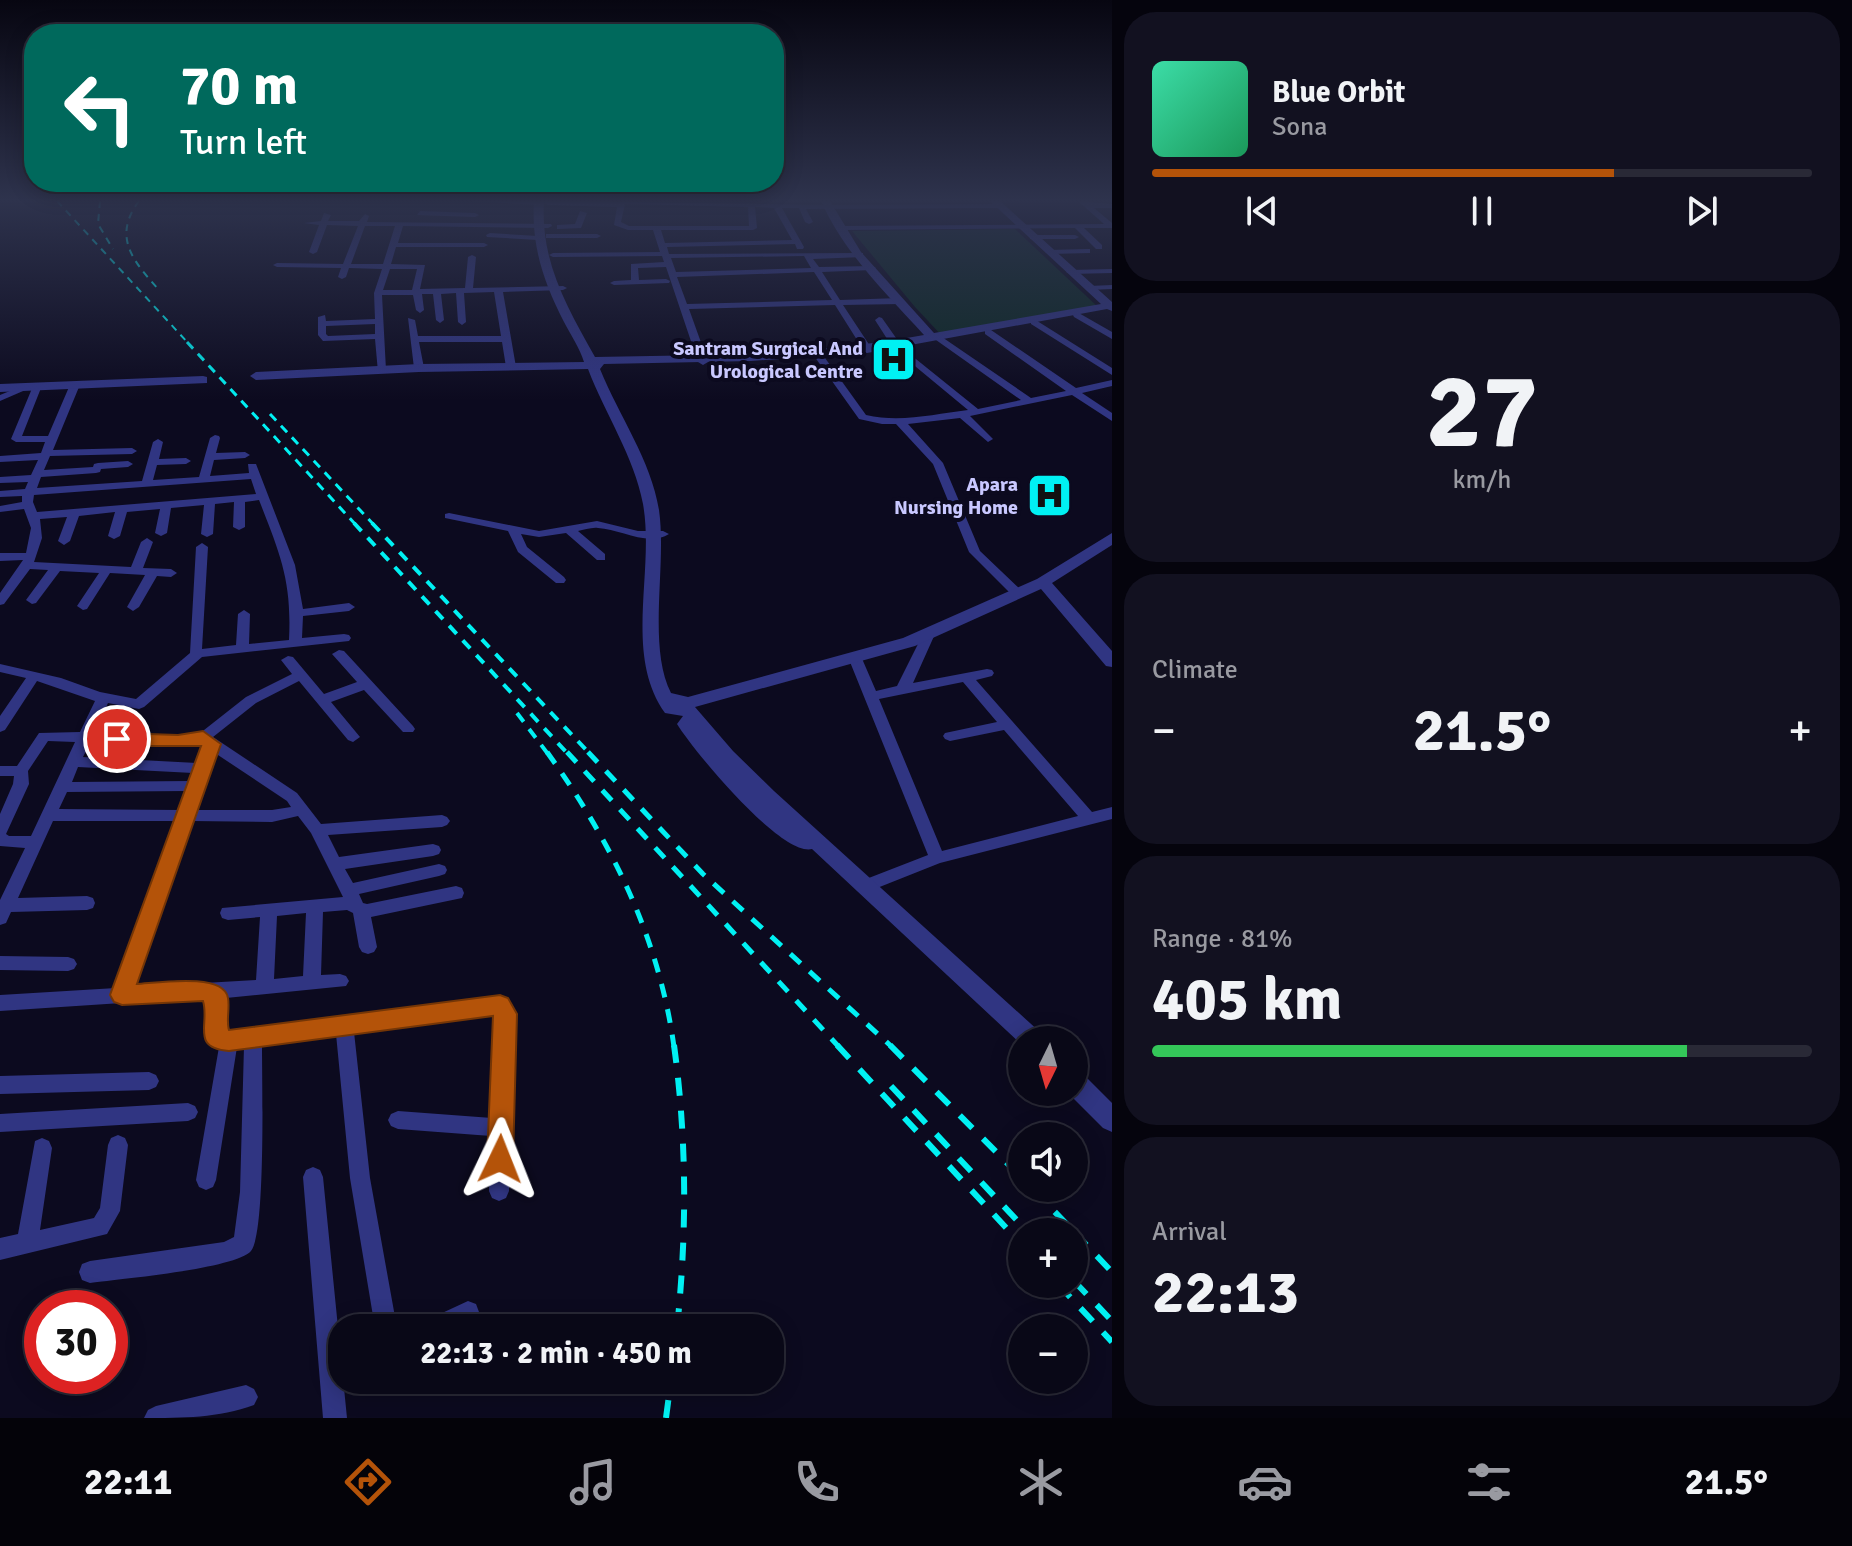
<!DOCTYPE html>
<meta charset="utf-8">
<style>
body{margin:0;font-family:Signika,sans-serif;background:#121120;color:#f1f3f6;height:100vh;display:flex;flex-direction:column;font-size:30px;white-space:nowrap}
*{box-sizing:border-box;margin:0}
p{font-size:26px;color:#999aa1}
.icon{flex:none;width:44px;height:44px;fill:none;stroke:currentColor;stroke-width:2;stroke-linecap:round;stroke-linejoin:round}
.map{position:relative;flex:1;overflow:hidden}
.panel{display:flex;flex-direction:column;gap:12px;padding:12px;background:#05040d;width:740px}
.panel>*{flex:none}
.top-card{position:absolute;left:24px;top:24px;width:760px;height:168px;border-radius:32px;box-shadow:0 4px 20px #0003,0 0 0 2px #292936;background:#00695c;color:#fff;overflow:hidden}
.needle{width:52px;rotate:185deg}
.fabs{position:absolute;left:1008px;top:1026px;display:grid;gap:16px}
.fabs a{display:grid;place-items:center;width:80px;height:80px;border-radius:50%;background:#090817;box-shadow:0 4px 20px #0003,0 0 0 2px #292936;font-size:40px}
.speed{position:absolute;left:24px;top:1290px;display:flex;gap:16px;font-size:40px;font-weight:700;text-align:center}
.speed>*{display:grid;place-content:center;width:104px;height:104px;border-radius:50%;background:#090817;box-shadow:0 4px 20px #0003,0 0 0 2px #292936;line-height:1}
.speed .limit{border:12px solid #d22;background:#fff;color:#111}
.pin{position:absolute;display:grid;place-items:center;width:68px;height:68px;color:#fff;margin:-34px;border:4px solid #fff;border-radius:50%;box-shadow:0 2px 8px #0007}
.me{position:absolute;width:88px;margin:-44px;rotate:2deg;stroke-linejoin:round;filter:drop-shadow(0 0 6px #0008)}
.turn{display:flex;align-items:center;gap:28px;height:168px;padding:0 24px;font-size:36px}
.turn .icon{width:104px;height:104px;stroke-width:2.5}
.turn b{display:block;font-size:56px;line-height:68px}
.big{font-size:60px;font-weight:700;line-height:1.1}
.panel .card{flex:1;display:flex;flex-direction:column;justify-content:center;gap:12px;min-width:0;padding:0 28px;border-radius:32px;background:#121120}
.panel .dial{align-items:center;gap:0}
.dial b{font-size:104px;line-height:1}
.song{display:flex;align-items:center;gap:24px}
.cover{width:96px;height:96px;border-radius:12px;background:linear-gradient(135deg,hsl(160 70% 55%),hsl(150 70% 35%))}
.played{height:8px;border-radius:4px;background:linear-gradient(90deg,#b45309 70%,#292936 70%)}
.keys{display:flex;justify-content:space-around;direction:ltr}
.heat{display:flex;justify-content:space-between;align-items:center;font-size:44px;direction:ltr}
.charge{height:12px;border-radius:6px;background:linear-gradient(90deg,#34c759 81%,#292936 0)}
.trip{position:absolute;left:328px;top:1314px;width:456px;height:80px;border-radius:32px;background:#090817;box-shadow:0 4px 20px #0003,0 0 0 2px #292936;font-weight:700;line-height:80px;text-align:center}
.tabs{display:flex;height:128px;justify-content:space-around;align-items:center;background:#040309;color:#999aa1}
.tabs .icon{width:56px;height:56px}
.tabs .selected{color:#b45309}
.tabs b{font-size:36px;color:#f1f3f6}
main{display:flex;flex:1;min-height:0}
.map>svg:first-child{display:block}
.green{fill:#0d2925}
.lines{fill:none;stroke-linecap:round;stroke-linejoin:round}
.minor{fill:#303582;fill-rule:evenodd}
.tertiary{fill:#303582;fill-rule:evenodd}
.rail-far4{stroke:#00f1f3;stroke-width:2;stroke-dasharray:7 6;stroke-linecap:butt}
.rail-far3{stroke:#00f1f3;stroke-width:3;stroke-dasharray:9 7;stroke-linecap:butt}
.rail-far2{stroke:#00f1f3;stroke-width:4;stroke-dasharray:11 9;stroke-linecap:butt}
.rail-far1{stroke:#00f1f3;stroke-width:5;stroke-dasharray:14 12;stroke-linecap:butt}
.rail{stroke:#00f1f3;stroke-width:6;stroke-dasharray:18 15;stroke-linecap:butt}
.route{fill:#b45309;stroke:#753606;stroke-width:2}
.labels{text-anchor:middle;dominant-baseline:central;stroke-width:8;stroke-linejoin:round;paint-order:stroke}
.far-poi-label{font-size:20px;font-weight:bold;fill:#c9c8ff;stroke:#0c0a1f;text-anchor:end}
</style>
<main>
<div class="map">
<svg width="1112" height="1418" viewBox="0 0 1112 1418">
<rect width="100%" height="100%" fill="#0c0a1f"/>
<path class="green" d="M1015 229 1098 307 944 338 915 307 852 231Z"/>
<g class="lines">
<path class="minor" d="M471 201H541L543 203 539 205Z
M546 201 827 205 999 204 1003 206 999 208 806 209 813 222 809 224 805 222 799 208H782L804 247 803 249H797L795 244 667 247 669 254 860 253H863V257L813 259 819 267 872 266 876 268 872 270 822 272 840 300 900 298 904 301 900 304 843 305 872 349 867 352 864 351 835 305 689 309 708 362 703 365 698 362 666 267 638 268 639 280 666 279 670 281 669 283 614 285 610 283 614 281 631 280V264L664 262 662 256 553 257 549 255 553 253 660 252 653 230H628L614 225 617 207 548 205 544 203ZM625 204 748 207 749 226H629L621 222ZM755 207 774 208 792 240 665 243 661 230H753L757 228ZM804 256 811 268 676 272 671 258ZM814 272 832 300 687 304 677 277Z
M1078 201 1112 204V208H1094L1112 223V228H1084L1102 245V249H1096L1075 228 841 230 837 228 841 226 1104 224Z
M420 211 475 213 479 215 475 217 417 215Z
M580 211 587 213 581 228 557 229V225L575 224Z
M324 213 331 215 328 221H359L365 214 369 216 367 222 551 224 552 226 548 228 403 226 398 243H484L488 245 484 247H396L391 264 425 265 420 289 465 288 468 257 472 255 476 257 473 288 563 286 567 288 563 290 503 292 516 367 511 370 506 367 502 342H419L424 368 419 371 414 368 408 318 415 320 418 336H501L494 292 464 293 466 322 462 325 458 322 456 293 441 294 444 320 440 323 436 320 433 294H422L424 310 420 313 416 310 413 295H382L386 370 378 372 375 339 323 341 318 335V317L325 315 326 321 375 319 374 293 382 269 349 268 346 277 342 279 338 277 341 268 277 267 273 265 277 263 343 264 358 226 327 225 317 252 313 254 309 252 319 225 304 223 321 221ZM365 226H395L383 264H351ZM390 269H417L412 290H383ZM375 324V334L328 336 326 334V326Z
M490 233 538 236 542 238 538 240 487 237 486 235Z
M549 234H597L601 236 597 238H546V234Z
M1033 235H1075L1079 237 1075 239H1030V235Z
M1087 249H1090V253L1049 254 1045 252 1049 250Z
M1112 269V273L1070 274 1066 272 1070 270Z
M1112 285V289L1089 290 1085 288 1089 286Z
M1077 312 1112 332V339L1074 317 1073 315Z
M879 317 882 318 901 345 899 347 891 345 875 320Z
M1034 319 1112 368V375L1031 324V320Z
M985 330H991L1076 388 1112 380V386L1082 393 1112 413V421L1072 395 970 416 993 439 988 442 960 418 908 424 943 463 980 551 1021 590 1023 593 1021 596H1013L969 552 933 464 896 424H882L859 419 812 353 820 351 866 415C901 423 934 414 968 410L898 352 896 350 901 347 978 409 1021 400 936 340 935 338 939 335 1031 398 1066 391 985 334Z
M74 384 79 387 53 450 132 448 137 451 132 454 50 456 44 470 93 467 94 464 98 463 128 461 133 464 128 467 101 469 100 472 96 473 41 477 37 488 142 481 153 442 158 439 163 442 159 459 186 458 191 461 186 464 157 465 153 480 199 477 210 438 215 435 219 436 220 438 216 453 245 452 250 455 245 458 214 460 210 476 249 473 248 464H256L295 565 303 609 349 603 355 607 349 611 303 616 302 638 344 634 349 635 351 638 349 641 202 657 144 707 139 709 108 703 94 733 178 736 199 734 246 697 292 674 281 660 288 656 293 657 324 694 357 682 332 654 339 650 344 651 413 726 415 729 413 732H403L364 690 331 702 360 737 353 742 348 740 299 681 256 703 213 737 297 793 321 824 442 815 447 817 450 821 447 825 442 827 328 835 339 857 433 844 439 846 441 850 439 854 433 856 345 869 353 883 439 864 445 866 447 870 445 874 439 876 359 894 363 903 367 904 456 886 462 888 464 893 462 898 371 917 377 947 374 952 368 954 362 952 359 947 353 913 347 910 323 912 321 975 340 974 346 976 349 981 346 986 226 998 224 1031 229 1032 500 997 506 1000 514 1014 509 1191 506 1198 499 1201 492 1198 489 1191 491 1136 398 1129 391 1126 388 1120 391 1114 398 1111 492 1118 495 1013 354 1032 370 1178 397 1328H375L350 1178 336 1034 262 1044C262 1077 266 1233 251 1251 235 1269 119 1279 90 1283L82 1280 79 1272 82 1264 90 1261 224 1242 234 1237 240 1192 244 1046 237 1047 216 1180 213 1187 206 1190 199 1187 196 1180 219 1047C200 1039 207 1018 208 1001L198 998 0 1011V995L116 988 176 821H53L18 898 87 896 93 898 95 903 93 908 87 910 11 912 6 923 0 925V900L25 848 0 846V814L13 784 14 776H0V766H17L39 733 80 732 95 701 37 681 5 730 0 732V716L26 678 0 672V664L61 678 100 692 136 699 190 653 196 547 202 543 208 547 202 649 236 645 238 614 244 610 250 614 249 644 289 640C292 580 280 554 259 500L245 502V527L239 530 233 527 234 502 215 504 213 534 207 537 201 534 204 505 171 508 167 533 161 536 155 533 160 509 127 512 120 536 114 539 108 536 115 512 79 516 70 541 64 545 58 541 67 517 40 519 42 538 34 562 131 567 141 542 147 538 153 542 143 568 171 569 177 573 171 577 157 576 139 607 133 611 127 607 145 575 110 573 87 609 83 610 77 606 99 573 60 571 36 603 32 604 26 600 48 570 30 569 4 604 0 605V593L23 560 0 561V553H26L31 528 24 509 0 512V506L22 502V496L0 497V491L25 489 28 482 0 483V477L31 475 38 460 0 462V456L41 453 45 442H16L11 439 33 386 41 388 22 436H48L69 387ZM251 479 256 494 37 512 33 502 34 495ZM48 741 75 742 31 836H9L6 834 29 784 28 771ZM90 743 178 746 204 745 197 763 83 757ZM215 753 287 801 291 807 272 810H195ZM78 767 193 773 191 781 72 782ZM187 791 180 810 59 809 67 792ZM298 816 311 833 343 897 222 908 220 913 222 918 228 920 260 917 256 980 134 987 191 821 272 822ZM306 913 303 976 274 979 277 916Z
M22 386 30 388 0 401V395Z
M449 513 539 531 597 521 638 531H663L669 534C648 547 620 529 598 528 592 527 584 530 578 531L605 554V560H597L566 533 539 537 521 534 527 547 564 577 566 580 564 583H556L518 552 508 531 445 518V514Z
M929 630 935 634 913 683 987 669 992 670 994 673 992 676 976 680 1092 812 1112 807V819L940 863 867 892 861 891 859 886 861 881 928 855 848 657 850 654H860L876 691 897 686 923 634ZM963 682 997 722 945 733 943 736 945 739 950 741 1004 730 1078 816 942 851 879 699Z
M0 956 68 957 74 959 77 964 74 969 68 971 0 970Z
M149 1072 156 1075 159 1081 156 1087 149 1090 0 1094V1076Z
M188 1103 195 1106 198 1112 195 1118 188 1121 0 1132V1114Z
M118 1135 125 1138 128 1145 120 1211 107 1234 0 1260V1238L18 1234 35 1141 42 1138 49 1141 52 1148 40 1230 94 1218 100 1208 108 1145 111 1138Z
M313 1167 320 1170 323 1177 347 1418H323L303 1177 306 1170Z
M468 1301 476 1304 479 1312 476 1320 459 1328H424L427 1320Z
M246 1385 254 1389 258 1397 254 1405C219 1418 182 1418 144 1418L148 1410 156 1406Z"/>
<path class="tertiary" d="M534 201H544C540 261 567 307 595 357 705 355 815 355 924 335 886 293 844 253 821 201H830L861 252 934 333 1101 304 990 201H1000L1112 302V311L1107 309 867 353 751 361 604 364 600 369C619 416 651 460 659 510 667 565 647 646 671 693L688 697 903 638 1037 579 1112 533V545L1052 583 1112 651V667L1106 666 1041 589 915 646 695 707 733 751 774 791 1041 1033 1045 1040H1022V1045L812 849C781 857 693 750 677 724L683 716 665 713C623 654 655 572 643 504 634 456 605 414 588 369L419 372 256 380 250 376 256 372 419 364 584 362C580 349 571 335 564 322 544 283 531 246 534 201Z
M203 376 207 377V383L0 392V384Z
M1074 1071 1083 1074 1112 1103V1132L1103 1128 1067 1092H1074Z"/>
<path class="rail-far4" d="M57 201 189 344
M100 201 98 224 113 249
M139 201C112 237 133 261 159 290"/>
<path class="rail-far3" d="M187 342 356 525
M270 414 374 525"/>
<path class="rail-far2" d="M354 523 568 754
M372 523 590 754
M517 713 548 754"/>
<path class="rail-far1" d="M547 752C611 841 659 937 674 1047
M567 752 839 1047
M588 752 703 874 892 1047"/>
<path class="rail" d="M674 1045C687 1140 687 1233 677 1328
M837 1045 1022 1245
M890 1045 1022 1178
M891 1086 1028 1232
M1032 1188 1074 1232
M1074 1232 1112 1272
M1074 1281 1112 1321
M1058 1284 1112 1342
M666 1418 671 1380"/>
</g>
<linearGradient id="sky" x2="0" y2="1"><stop stop-color="#070611"/><stop offset="0.5" stop-color="#2e334d"/><stop offset="1" stop-color="#2e334d" stop-opacity="0"/></linearGradient>
<rect width="1112" height="400" fill="url(#sky)"/>
<path class="route" d="M203 731 221 744 137 984C156 983 224 972 228 998 230 1008 226 1021 229 1030L500 995 508 998 517 1014 513 1159 509 1168 500 1172 491 1168 487 1159 493 1016 229 1051C190 1048 210 1024 203 1001L122 1005 114 1002 110 995 201 746H117L107 739 117 733 178 735Z"/>
<defs>
<symbol id="hospital-square" viewBox="-11 -11 22 22"><rect x="-9" y="-9" width="18" height="18" rx="4" fill="#00f1f3" stroke="#0c0a1f"/><path d="M-5-5h3v3.5h4V-5h3V5h-3V1.5h-4V5h-3Z" fill="#111"/></symbol>
</defs>
<g fill-rule="evenodd">
<use href="#hospital-square" x="868" y="334" width="51" height="51"/>
<use href="#hospital-square" x="1024" y="470" width="51" height="51"/>
</g>
<g class="labels">
<g class="far-poi-label">
<text x="863" y="348">Santram Surgical And<tspan x="863" dy="23">Urological Centre</tspan></text>
<text x="1018" y="484">Apara<tspan x="1018" dy="23">Nursing Home</tspan></text>
</g>
</g>
</svg>
<div class="fabs">
<a><svg class="needle" viewBox="-14 -14 28 28"><path d="M0-13l5 13h-10z" fill="#e53935"/><path d="M0 13l5-13h-10z" fill="#999aa1"/></svg></a>
<a><svg class="icon" aria-label="sound" viewBox="0 0 24 24"><path d="M4 9h4l5-4v14l-5-4H4zM17 9q2 3 0 6"/></svg></a>
<a>+</a>
<a>−</a>
</div>
<div class="speed"><div class="limit">30</div></div>
<div class="pin" style="left:117px;top:739px;background:#d93025"><svg class="icon" aria-label="arrive" viewBox="0 0 24 24"><path d="M6 21V4h12l-3 4 3 4H6"/></svg></div>
<svg class="me" style="left:500px;top:1159px" viewBox="-20 -20 40 40"><path d="M0-17L14 15 0 8-14 15z" fill="#b45309" stroke="#fff" stroke-width="4"/></svg>
<div class="trip">22:13 · 2 min · 450 m</div>
<div class="top-card">
<div class="turn"><svg class="icon" aria-label="left" viewBox="0 0 24 24"><path d="M17 20v-9H6M10 6l-5 5 5 5"/></svg><div><b>70 m</b>Turn left</div></div>
</div>
</div>
<section class="panel">
<div class="card">
<div class="song"><i class="cover"></i><div><b>Blue Orbit</b><p>Sona</p></div></div>
<div class="played"></div>
<div class="keys"><svg class="icon" aria-label="previous" viewBox="0 0 24 24"><path d="M18 5L8 12l10 7zM5 5v14"/></svg><svg class="icon" aria-label="pause" viewBox="0 0 24 24"><path d="M8 5v14M16 5v14"/></svg><svg class="icon" aria-label="next" viewBox="0 0 24 24"><path d="M6 5l10 7-10 7zM19 5v14"/></svg></div>
</div>
<div class="card dial"><b>27</b><p>km/h</p></div>
<div class="card"><p>Climate</p>
<div class="heat"><a>−</a><b class="big">21.5°</b><a>+</a></div>
</div>
<div class="card"><p>Range · 81%</p><b class="big">405 km</b><div class="charge"></div></div>
<div class="card"><p>Arrival</p><b class="big">22:13</b></div>
</section>
</main>
<nav class="tabs">
<b>22:11</b>
<svg class="icon selected" aria-label="directions" viewBox="0 0 24 24"><path d="M12 3l9 9-9 9-9-9zM9 14v-3h6M13 9l2 2-2 2"/></svg>
<svg class="icon" aria-label="music" viewBox="0 0 24 24"><path d="M9 18V5l10-2v13"/><circle cx="6" cy="18" r="3"/><circle cx="16" cy="16" r="3"/></svg>
<svg class="icon" aria-label="phone" viewBox="0 0 24 24"><path d="M5 4h4l2 5-3 2q2 4 5 5l2-3 5 2v4C11 20 4 13 5 4z"/></svg>
<svg class="icon" aria-label="climate" viewBox="0 0 24 24"><path d="M12 3v18M4 7l16 10M4 17L20 7"/></svg>
<svg class="icon" aria-label="car" viewBox="0 0 24 24"><path d="M5 17H2v-5l4-1 3-4h7l3 4 3 1v5h-3M9 17h6M6 11h13"/><circle cx="7" cy="17" r="2"/><circle cx="17" cy="17" r="2"/></svg>
<svg class="icon" aria-label="filters" viewBox="0 0 24 24"><path d="M4 7h16M4 17h16"/><circle cx="9" cy="7" r="2"/><circle cx="15" cy="17" r="2"/></svg>
<b>21.5°</b>
</nav>
